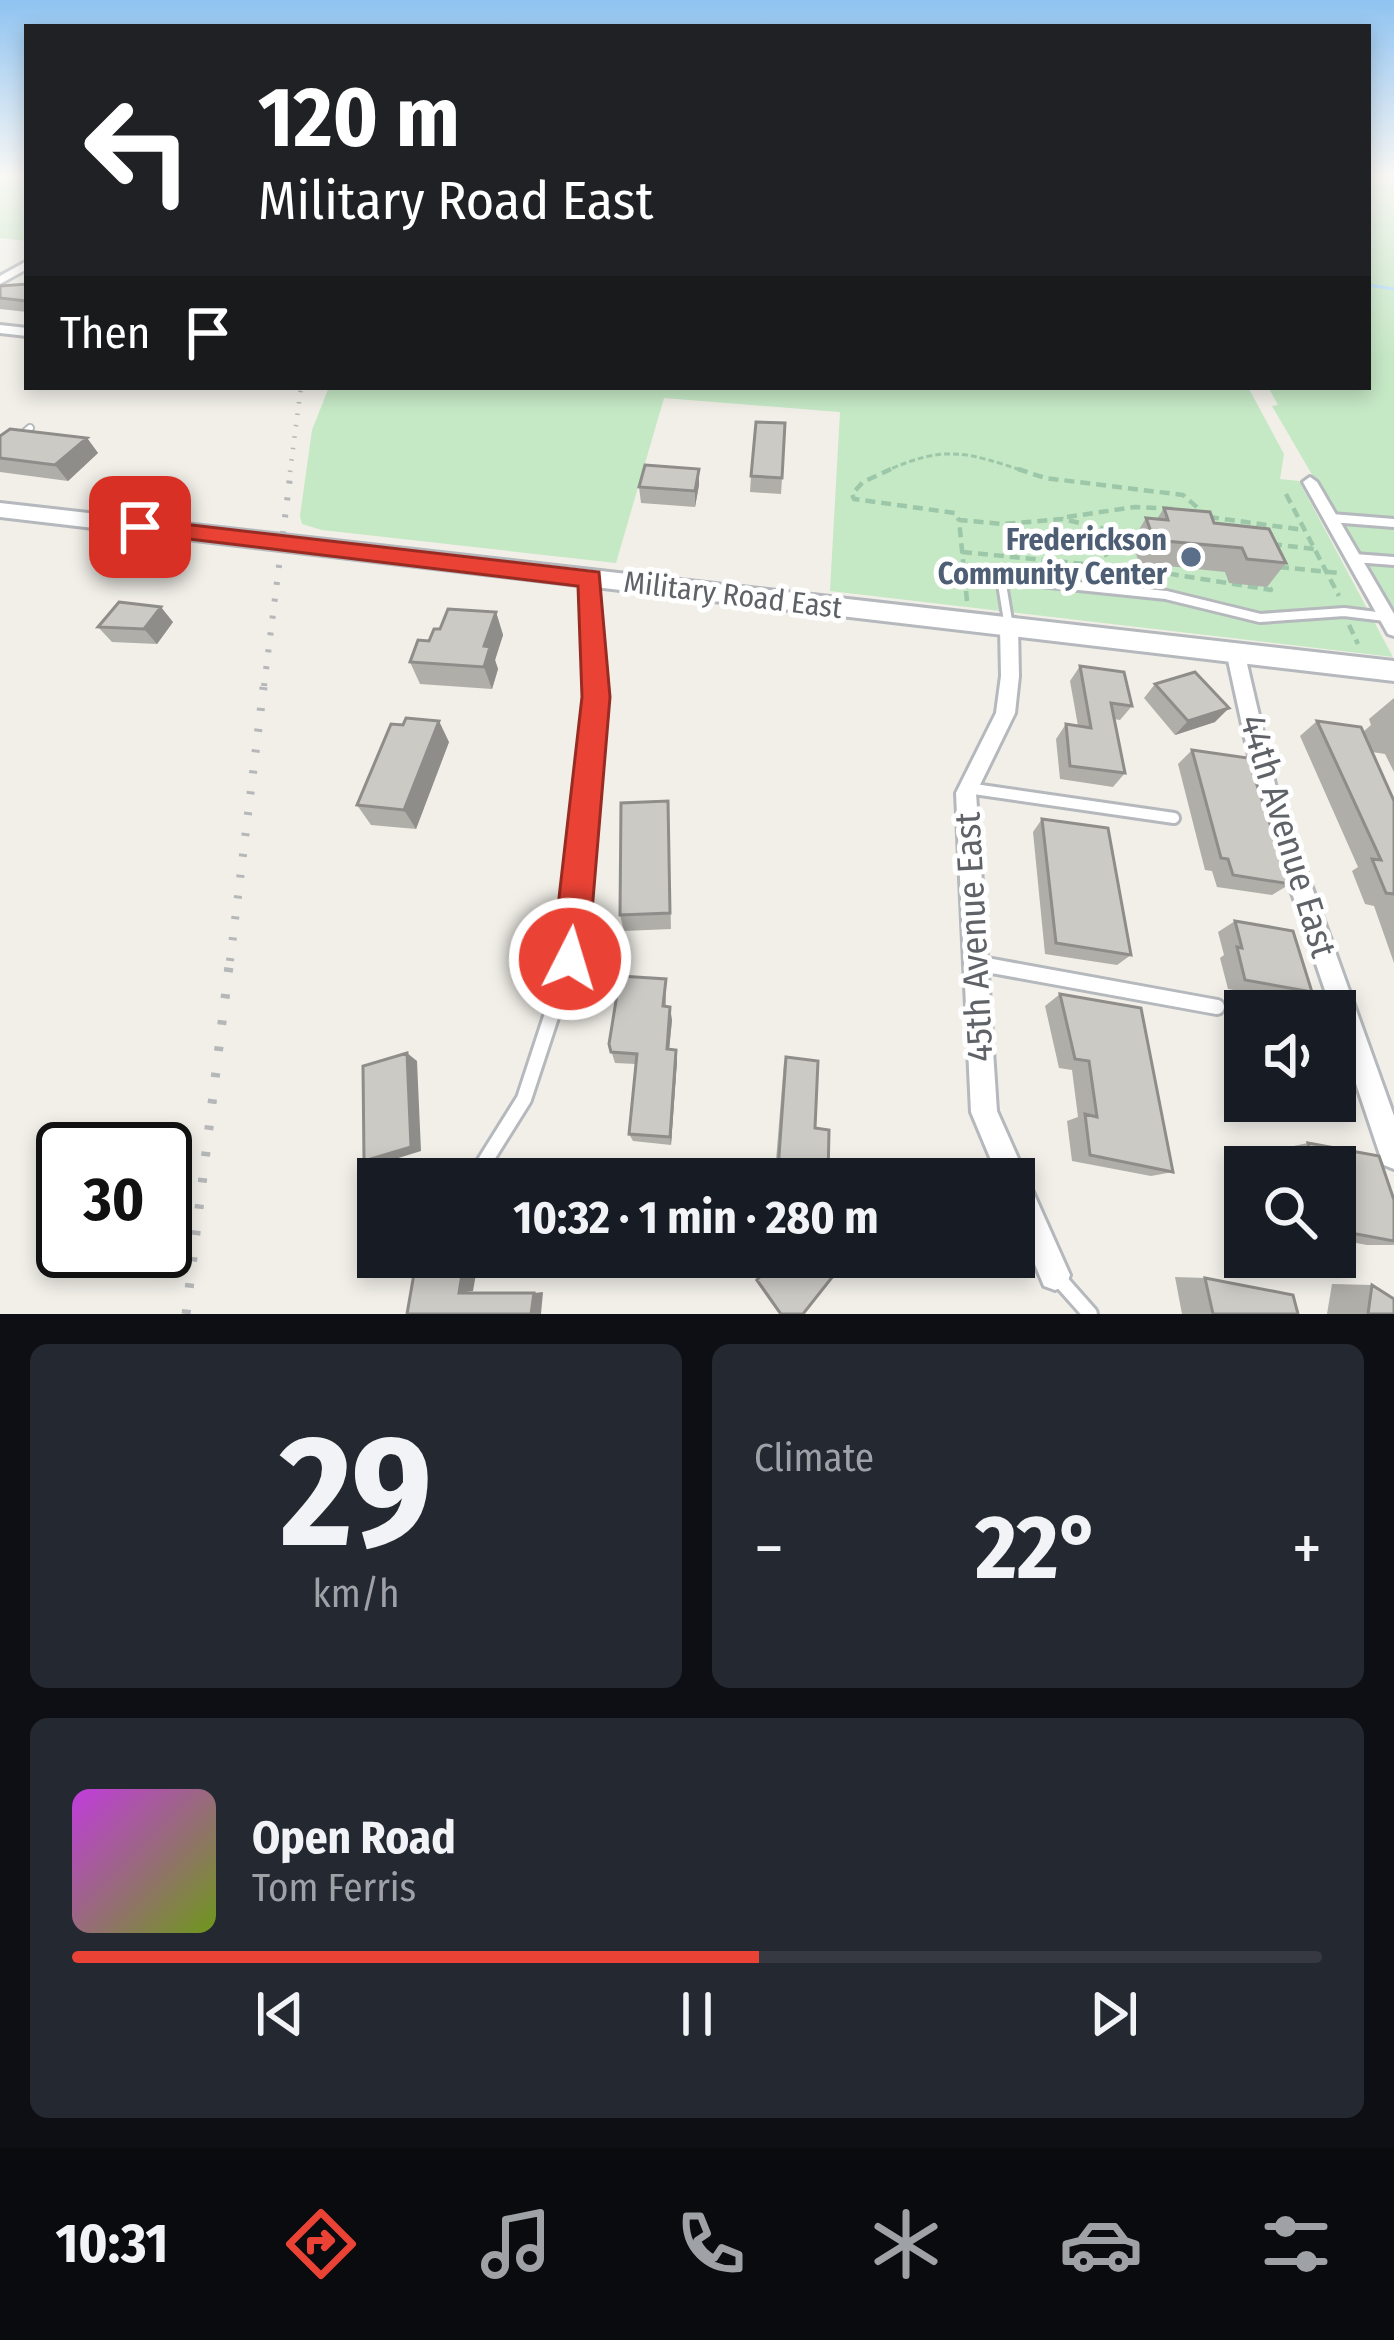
<!DOCTYPE html>
<meta charset="utf-8">
<style>
body{margin:0;font-family:"Fira Sans Condensed",sans-serif;background:#242831;color:#f1f3f6;height:100vh;display:flex;flex-direction:column;font-size:45px;white-space:nowrap}
*{box-sizing:border-box;margin:0}
p{font-size:39px;color:#9ea1a6}
.icon{flex:none;width:66px;height:66px;fill:none;stroke:currentColor;stroke-width:2;stroke-linecap:round;stroke-linejoin:round}
.map{position:relative;height:1314px;overflow:hidden}
.side{display:flex;flex-direction:column;gap:30px;padding:30px;background:#0d0f14;flex:1}
.side>*{flex:none}
.hud{position:absolute;left:24px;top:24px;width:1347px;height:366px;border-radius:0px;box-shadow:0 6px 18px #0003;background:#202124;color:#fff;overflow:hidden}
.buttons{position:absolute;left:1224px;top:990px;display:grid;gap:24px}
.buttons a{display:grid;place-items:center;width:132px;height:132px;border-radius:0px;background:#171b24;box-shadow:0 6px 18px #0003;font-size:60px}
.speed{position:absolute;left:36px;top:1122px;display:flex;gap:24px;font-size:60px;font-weight:700;text-align:center}
.speed>*{display:grid;place-content:center;width:156px;height:156px;border-radius:50%;background:#171b24;box-shadow:0 6px 18px #0003;line-height:1}
.speed .limit{border:6px solid #111;border-radius:18px;background:#fff;color:#111}
.pin{position:absolute;display:grid;place-items:center;width:102px;height:102px;color:#fff;margin:-51px;border-radius:24px;box-shadow:0 6px 18px #0006}
.me{position:absolute;width:132px;margin:-66px;rotate:5deg;stroke-linejoin:round;filter:drop-shadow(0 0 9px #0008)}
.turn{display:flex;align-items:center;gap:42px;height:252px;padding:0 36px;font-size:54px}
.turn .icon{width:156px;height:156px;stroke-width:2.5}
.turn b{display:block;font-size:84px;line-height:102px}
.then{display:flex;align-items:center;height:114px;padding:0 36px;background:#0003;gap:24px;font-size:45px}
.big{font-size:90px;font-weight:700;line-height:1.1}
.side .widget{flex:1;display:flex;flex-direction:column;justify-content:center;gap:18px;min-width:0;padding:0 42px;border-radius:18px;background:#242831}
.side .dial{align-items:center;gap:0}
.dial b{font-size:156px;line-height:1}
.song{display:flex;align-items:center;gap:36px}
.cover{width:144px;height:144px;border-radius:18px;background:linear-gradient(135deg,hsl(290 70% 55%),hsl(80 70% 35%))}
.played{height:12px;border-radius:6px;background:linear-gradient(90deg,#ea4335 55%,#363941 55%)}
.keys{display:flex;justify-content:space-around;direction:ltr}
.heat{display:flex;justify-content:space-between;align-items:center;font-size:66px;direction:ltr}
.side .tiles{flex:1;display:grid;gap:30px;grid-template-columns:1fr 1fr}
.widget:last-child{grid-column:span 2}
.trip{position:absolute;left:357px;top:1158px;width:678px;height:120px;border-radius:0px;background:#171b24;box-shadow:0 6px 18px #0003;font-weight:700;line-height:120px;text-align:center}
.dock{display:flex;height:192px;justify-content:space-around;align-items:center;background:#090b0e;color:#9ea1a6}
.dock .icon{width:84px;height:84px}
.dock .active{color:#ea4335}
.dock b{font-size:54px;color:#f1f3f6}
.map>svg:first-child{display:block}
.green{fill:#c5e8c5}
.lines{fill:none;stroke-linecap:round;stroke-linejoin:round}
.stream{stroke:#aadaff;stroke-width:3}
.service-far3-casing{stroke:#b5b8bc;stroke-width:10}
.service-far2-casing{stroke:#b5b8bc;stroke-width:14}
.service-far1-casing{stroke:#b5b8bc;stroke-width:16}
.service-casing{stroke:#b5b8bc;stroke-width:20}
.minor-casing{stroke:#b5b8bc;stroke-width:6}
.tertiary-casing{stroke:#b5b8bc;stroke-width:6}
.path-far1{stroke:#9cc7a9;stroke-width:3;stroke-dasharray:6 3;stroke-linecap:butt}
.path{stroke:#9cc7a9;stroke-width:4.5;stroke-dasharray:10 6;stroke-linecap:butt}
.service-far3{stroke:#fff;stroke-width:6}
.service-far2{stroke:#fff;stroke-width:8}
.service-far1{stroke:#fff;stroke-width:10}
.service{stroke:#fff;stroke-width:14}
.minor{fill:#fff;fill-rule:evenodd}
.tertiary{fill:#fff;fill-rule:evenodd}
.rail-far3{stroke:#b6b7b8;stroke-width:4.5;stroke-dasharray:1.5 10;stroke-linecap:butt}
.rail-far2{stroke:#b6b7b8;stroke-width:6;stroke-dasharray:3 14;stroke-linecap:butt}
.rail-far1{stroke:#b6b7b8;stroke-width:8;stroke-dasharray:3 18;stroke-linecap:butt}
.rail{stroke:#b6b7b8;stroke-width:9;stroke-dasharray:4.5 22;stroke-linecap:butt}
.wall{fill:#afaea9}
.shaded-wall{fill:#8f8d8a}
.building{fill:#cccac5;stroke:#8f8d8a;stroke-width:3}
.route{fill:#ea4335;stroke:#982c22;stroke-width:3}
.service-dot{fill:#5c6f8a;stroke:#fff;stroke-width:4.5}
.labels{text-anchor:middle;dominant-baseline:central;stroke-width:10;stroke-linejoin:round;paint-order:stroke}
.service-label{font-size:30px;font-weight:bold;fill:#4e5e75;stroke:#fff;text-anchor:end}
.street-label{font-size:30px;fill:#5f6368;stroke:#fff}
.near-street-label{font-size:36px;fill:#5f6368;stroke:#fff}
</style>
<div class="map">
<svg width="1394" height="1314" viewBox="0 0 1394 1314">
<rect width="100%" height="100%" fill="#f1efe8"/>
<path class="green" d="M0 175H27V241L0 238Z
M1394 182V615L1272 406 1278 405 1268 387H1368V186Z
M329 387H1248L1284 454 1280 479 1299 481 1393 657 830 591 840 412 664 398 616 563 322 530 302 524 300 516 312 430Z"/>
<g class="lines">
<path class="stream" d="M1368 285 1394 289"/>
<defs>
<path id="service-far3" d="M0 454 30 428"/>
<path id="service-far2" d="M1331 518 1394 523
M1354 558 1394 561
M1009 627 1001 578 1166 595 1260 618 1344 612 1385 617"/>
<path id="service-far1" d="M967 788 1174 818"/>
<path id="service" d="M981 964 1217 1007
M474 1179 524 1099 570 959
M1059 1279 1090 1314"/>
<path id="minor" d="M27 261V269L0 284V276Z
M0 325 27 328V336L0 333Z
M1310 477 1317 482 1394 614V636L1388 634 1303 482Z
M590 573 598 579 605 697 582 959 578 967 570 971 562 967 558 959 587 697 582 579Z
M1009 620 1018 627 1019 676 1015 713 976 793 997 1111 1070 1275 1066 1286 1055 1290 1044 1286 1014 1214V1179H999L971 1112 956 793 996 713 1001 676 1000 627Z
M1235 644 1241 646 1244 651 1275 784 1394 1116V1169L1384 1165 1380 1155 1335 1021V1011H1332L1255 784 1226 651 1229 646Z"/>
<path id="tertiary" d="M0 503 1394 661V681L0 517Z"/>
</defs>
<use href="#service-far3" class="service-far3-casing"/>
<use href="#service-far2" class="service-far2-casing"/>
<use href="#service-far1" class="service-far1-casing"/>
<use href="#service" class="service-casing"/>
<use href="#minor" class="minor-casing"/>
<use href="#tertiary" class="tertiary-casing"/>
<path class="path-far1" d="M884 472C945 444 966 452 1027 472"/>
<path class="path" d="M891 469 863 482 852 494 854 499 955 513 959 520
M1018 469 1045 478 1183 495 1207 516
M1286 494 1339 596
M1067 517 1135 507 1174 509
M1209 517 1304 530
M1272 544 1314 549
M962 552 1146 570 1271 590 1268 584
M1279 567 1339 573
M967 601 959 520 1003 524 1063 519 1126 534 1113 550 1089 565
M1349 625 1358 644"/>
<use href="#service-far3" class="service-far3"/>
<use href="#service-far2" class="service-far2"/>
<use href="#service-far1" class="service-far1"/>
<use href="#service" class="service"/>
<use href="#minor" class="minor"/>
<use href="#tertiary" class="tertiary"/>
<path class="rail-far3" d="M290 472 301 387"/>
<path class="rail-far2" d="M264 686 291 469"/>
<path class="rail-far1" d="M230 961 264 683"/>
<path class="rail" d="M186 1314 230 958"/>
</g>
<path class="wall" d="M27 284V312L0 309V286Z
M0 436 87 438 98 453 68 481 0 472Z
M751 476 782 478 781 494 750 492Z
M699 485 695 507 641 503 639 487Z
M1164 508 1214 523 1286 563 1267 587 1229 583 1225 572 1139 563 1132 541 1146 518 1157 519Z
M496 612 503 635 495 660 498 669 492 689 420 684 410 662 440 629Z
M173 622 157 644 112 642 98 627Z
M1080 666 1132 706 1120 720 1114 719 1125 773 1113 787 1060 779 1056 739 1066 724 1078 726 1070 681Z
M1155 684 1215 722 1175 735 1144 698Z
M1394 698V772L1385 754 1372 752 1394 801V963L1374 906 1365 904 1352 871 1358 867 1300 736 1317 721 1363 732 1371 725 1369 719Z
M449 742 416 829 371 825 357 805Z
M1192 750 1290 884 1272 895 1217 887 1212 871 1205 870 1178 764Z
M668 801 671 929 624 931 620 915Z
M1042 819 1131 955 1117 965 1045 954 1033 832Z
M1235 921 1312 992 1292 1001 1228 989 1220 958 1224 955 1218 932Z
M666 979V1007L672 1020 669 1049 676 1050 677 1061 671 1145 633 1141 629 1134 636 1064 615 1063 609 1044Z
M1060 994 1173 1172 1151 1176 1072 1161 1067 1121 1078 1117 1072 1070 1059 1068 1045 1006Z
M1245 1030V1050L1240 1032Z
M786 1057 815 1128 828 1178 827 1179 775 1173 784 1062Z
M1264 1101H1335L1353 1108 1330 1113Z
M1308 1143 1394 1200V1245H1367L1335 1239V1167H1278L1274 1150Z
M774 1257H833L803 1314H779L755 1280Z
M1175 1277 1205 1278 1298 1314H1182Z
M1332 1284 1372 1285 1394 1314H1327Z"/>
<path class="shaded-wall" d="M87 438 98 453 68 481 55 465Z
M699 469V485L695 507V491Z
M161 607 173 622 157 644 144 629Z
M496 612 503 635 495 660 498 669 492 689 484 667V646Z
M1229 708 1215 722 1175 735 1188 721Z
M439 721 449 742 416 829 404 810Z
M670 1007 672 1020 668 1061 667 1049Z
M676 1050 677 1061 671 1145 670 1137Z
M407 1053 417 1061 421 1151 376 1165 364 1161Z
M463 1268H477L473 1291 459 1293Z
M543 1292 541 1314H531L534 1293Z"/>
<path class="building" d="M27 284V301L0 298V286Z
M756 422 785 423 782 478 751 476Z
M10 429 87 438 55 465 0 458V436Z
M645 465 699 469 695 491 639 487Z
M1164 508 1210 512 1214 523 1269 529 1286 563 1247 559 1242 548 1154 540 1146 518 1168 520Z
M119 602 161 607 144 629 98 627Z
M448 609 496 612 484 646 490 647 484 667 410 662 418 640 429 641 434 629H440Z
M1080 666 1124 672 1132 706 1111 703 1125 773 1070 766 1066 724 1091 728Z
M1195 672 1229 708 1188 721 1155 684Z
M406 718 439 721 404 810 357 805 391 724 403 725Z
M1317 721 1361 727 1394 801V894L1386 893 1372 859 1381 860Z
M1192 750 1248 758 1290 884 1233 875 1228 859 1221 858Z
M668 801 670 913 620 915 621 803Z
M1042 819 1108 828 1131 955 1056 943Z
M1235 921 1293 931 1312 992 1245 980 1237 947 1242 948Z
M620 976 666 979 663 1006 670 1007 667 1049 676 1050 670 1137 629 1134 637 1054 611 1052 609 1044Z
M1060 994 1141 1008 1173 1172 1090 1155 1085 1114 1097 1117 1089 1061 1075 1059Z
M407 1053 411 1147 364 1161 363 1066Z
M1335 1053 1353 1108 1316 1101H1335Z
M786 1057 818 1061 815 1128 829 1130 828 1178 778 1170Z
M1308 1143 1379 1156 1394 1200V1241L1335 1230V1167H1309L1308 1162 1313 1163Z
M645 1257H668L667 1263Z
M777 1257H833L841 1266 803 1314H781L757 1280Z
M415 1268H463L459 1293H534L531 1314H407Z
M1205 1278 1293 1295 1298 1314H1213Z
M1372 1285 1394 1299V1314H1368Z"/>
<linearGradient id="sky" x2="0" y2="1"><stop stop-color="#8fc3f1"/><stop offset="0.49" stop-color="#f9f8f5"/><stop offset="1" stop-color="#f9f8f5" stop-opacity="0"/></linearGradient>
<rect width="1394" height="359" fill="url(#sky)"/>
<path class="route" d="M140 519 599 572 610 697 588 959 583 972 570 977 558 972 552 959 582 697 578 586 131 532 128 527Z"/>
<circle class="service-dot" cx="1191" cy="557" r="12"/>
<g class="labels">
<g class="service-label">
<text x="1167" y="540">Frederickson<tspan x="1167" dy="34">Community Center</tspan></text>
</g>
<g class="street-label">
<text transform="translate(733 595) rotate(7)">Military Road East</text>
</g>
<g class="near-street-label">
<text transform="translate(1288 836) rotate(73)">44th Avenue East</text>
<text transform="translate(974 937) rotate(-93)">45th Avenue East</text>
</g>
</g>
</svg>
<div class="buttons">
<a><svg class="icon" aria-label="sound" viewBox="0 0 24 24"><path d="M4 9h4l5-4v14l-5-4H4zM17 9q2 3 0 6"/></svg></a>
<a><svg class="icon" aria-label="search" viewBox="0 0 24 24"><circle cx="10" cy="10" r="6"/><path d="M15 15l6 6"/></svg></a>
</div>
<div class="speed"><div class="limit">30</div></div>
<div class="pin" style="left:140px;top:527px;background:#d93025"><svg class="icon" aria-label="arrive" viewBox="0 0 24 24"><path d="M6 21V4h12l-3 4 3 4H6"/></svg></div>
<svg class="me" style="left:570px;top:959px" viewBox="-20 -20 40 40"><circle r="17" fill="#ea4335" stroke="#fff" stroke-width="3"/><path d="M0-11L8 9 0 5-8 9z" fill="#fff"/></svg>
<div class="trip">10:32 · 1 min · 280 m</div>
<div class="hud">
<div class="turn"><svg class="icon" aria-label="left" viewBox="0 0 24 24"><path d="M17 20v-9H6M10 6l-5 5 5 5"/></svg><div><b>120 m</b>Military Road East</div></div>
<div class="then">Then<svg class="icon" aria-label="arrive" viewBox="0 0 24 24"><path d="M6 21V4h12l-3 4 3 4H6"/></svg></div>
</div>
</div>
<section class="side">
<div class="tiles">
<div class="widget dial"><b>29</b><p>km/h</p></div>
<div class="widget"><p>Climate</p>
<div class="heat"><a>−</a><b class="big">22°</b><a>+</a></div>
</div>
<div class="widget">
<div class="song"><i class="cover"></i><div><b>Open Road</b><p>Tom Ferris</p></div></div>
<div class="played"></div>
<div class="keys"><svg class="icon" aria-label="previous" viewBox="0 0 24 24"><path d="M18 5L8 12l10 7zM5 5v14"/></svg><svg class="icon" aria-label="pause" viewBox="0 0 24 24"><path d="M8 5v14M16 5v14"/></svg><svg class="icon" aria-label="next" viewBox="0 0 24 24"><path d="M6 5l10 7-10 7zM19 5v14"/></svg></div>
</div>
</div>
</section>
<nav class="dock">
<b>10:31</b>
<svg class="icon active" aria-label="directions" viewBox="0 0 24 24"><path d="M12 3l9 9-9 9-9-9zM9 14v-3h6M13 9l2 2-2 2"/></svg>
<svg class="icon" aria-label="music" viewBox="0 0 24 24"><path d="M9 18V5l10-2v13"/><circle cx="6" cy="18" r="3"/><circle cx="16" cy="16" r="3"/></svg>
<svg class="icon" aria-label="phone" viewBox="0 0 24 24"><path d="M5 4h4l2 5-3 2q2 4 5 5l2-3 5 2v4C11 20 4 13 5 4z"/></svg>
<svg class="icon" aria-label="climate" viewBox="0 0 24 24"><path d="M12 3v18M4 7l16 10M4 17L20 7"/></svg>
<svg class="icon" aria-label="car" viewBox="0 0 24 24"><path d="M5 17H2v-5l4-1 3-4h7l3 4 3 1v5h-3M9 17h6M6 11h13"/><circle cx="7" cy="17" r="2"/><circle cx="17" cy="17" r="2"/></svg>
<svg class="icon" aria-label="filters" viewBox="0 0 24 24"><path d="M4 7h16M4 17h16"/><circle cx="9" cy="7" r="2"/><circle cx="15" cy="17" r="2"/></svg>
</nav>
